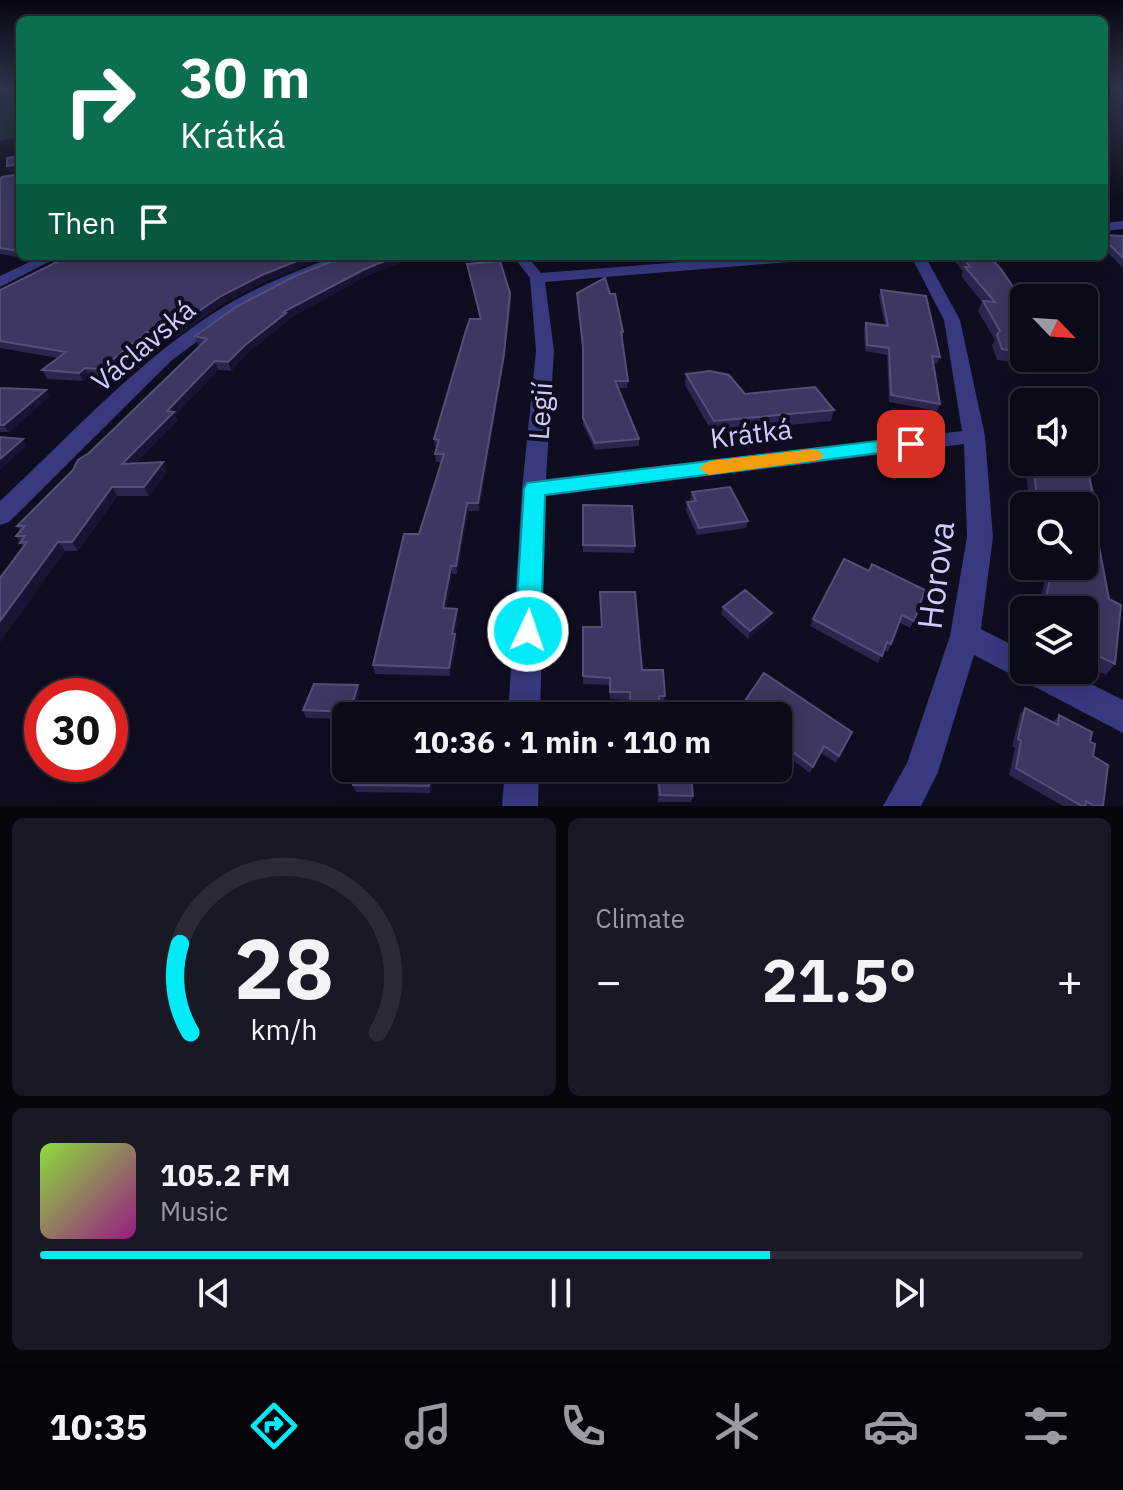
<!DOCTYPE html>
<meta charset="utf-8">
<style>
body{margin:0;font-family:"IBM Plex Sans",sans-serif;background:#191825;color:#f1f3f6;height:100vh;display:flex;flex-direction:column;font-size:30px;white-space:nowrap}
*{box-sizing:border-box;margin:0}
p{font-size:26px;color:#9a9aa2}
.icon{flex:none;width:44px;height:44px;fill:none;stroke:currentColor;stroke-width:2;stroke-linecap:round;stroke-linejoin:round}
.map{position:relative;height:806px;overflow:hidden}
.drawer{display:flex;flex-direction:column;gap:12px;padding:12px;background:#06060d;flex:1}
.drawer>*{flex:none}
.banner{position:absolute;left:16px;top:16px;width:1092px;height:244px;border-radius:12px;box-shadow:0 4px 20px #0003,0 0 0 2px #2b2b37;background:#0b6e4f;color:#fff;overflow:hidden}
.needle{width:52px;rotate:115deg}
.buttons{position:absolute;left:1010px;top:284px;display:grid;gap:16px}
.buttons a{display:grid;place-items:center;width:88px;height:88px;border-radius:12px;background:#0b0a18;box-shadow:0 4px 20px #0003,0 0 0 2px #2b2b37;font-size:40px}
.speed{position:absolute;left:24px;top:678px;display:flex;gap:16px;font-size:40px;font-weight:700;text-align:center}
.speed>*{display:grid;place-content:center;width:104px;height:104px;border-radius:50%;background:#0b0a18;box-shadow:0 4px 20px #0003,0 0 0 2px #2b2b37;line-height:1}
.speed .limit{border:12px solid #d22;background:#fff;color:#111}
.pin{position:absolute;display:grid;place-items:center;width:68px;height:68px;color:#fff;margin:-34px;border-radius:16px;box-shadow:0 4px 12px #0006}
.me{position:absolute;width:88px;margin:-44px;rotate:3deg;stroke-linejoin:round;filter:drop-shadow(0 0 6px #0008)}
.turn{display:flex;align-items:center;gap:28px;height:168px;padding:0 32px;font-size:36px}
.turn .icon{width:104px;height:104px;stroke-width:2.5}
.turn b{display:block;font-size:56px;line-height:68px}
.then{display:flex;align-items:center;height:76px;padding:0 32px;background:#0003;gap:16px;font-size:30px}
.big{font-size:60px;font-weight:700;line-height:1.1}
.drawer .tile{flex:1;display:flex;flex-direction:column;justify-content:center;gap:12px;min-width:0;padding:0 28px;border-radius:12px;background:#191825}
.drawer .dial{align-items:center;gap:0}
.dial svg{height:208px;overflow:visible;fill:none;stroke:#2b2b37;stroke-width:7;stroke-linecap:round;text-anchor:middle}
.dial text{fill:#f1f3f6;stroke:none}
.song{display:flex;align-items:center;gap:24px}
.cover{width:96px;height:96px;border-radius:12px;background:linear-gradient(135deg,hsl(90 70% 55%),hsl(310 70% 35%))}
.played{height:8px;border-radius:4px;background:linear-gradient(90deg,#00ebf7 70%,#2b2b37 70%)}
.keys{display:flex;justify-content:space-around;direction:ltr}
.heat{display:flex;justify-content:space-between;align-items:center;font-size:44px;direction:ltr}
.drawer .tiles{flex:1;display:grid;gap:12px;grid-template-columns:1fr 1fr}
.tile:last-child{grid-column:span 2}
.trip{position:absolute;left:332px;top:702px;width:460px;height:80px;border-radius:12px;background:#0b0a18;box-shadow:0 4px 20px #0003,0 0 0 2px #2b2b37;font-weight:700;line-height:80px;text-align:center}
.dock{display:flex;height:128px;justify-content:space-around;align-items:center;background:#04040a;color:#9a9aa2}
.dock .icon{width:56px;height:56px}
.dock .on{color:#00ebf7}
.dock b{font-size:36px;color:#f1f3f6}
.map>svg:first-child{display:block}
.green{fill:#102a28}
.lines{fill:none;stroke-linecap:round;stroke-linejoin:round}
.minor{fill:#38397f;fill-rule:evenodd}
.wall{fill:#2b264e}
.shaded-wall{fill:#191434}
.building{fill:#3d3761;stroke:#544f7a;stroke-width:2}
.route{fill:#00ebf7;stroke:#0099a1;stroke-width:2}
.slow{fill:#f59e0b}
.labels{text-anchor:middle;dominant-baseline:central;stroke-width:8;stroke-linejoin:round;paint-order:stroke}
.street-label{font-size:28px;fill:#cfccff;stroke:#0f0d20}
.near-street-label{font-size:34px;fill:#cfccff;stroke:#0f0d20}
</style>
<div class="map">
<svg width="1123" height="806" viewBox="0 0 1123 806">
<rect width="100%" height="100%" fill="#0f0d20"/>
<path class="green" d="M0 89H20V137L0 141Z"/>
<g class="lines">
<path class="minor" d="M1123 221V229L1104 231V223Z
M42 256H60L0 287V276Z
M336 256H356L296 281 237 312 172 360 9 522 0 525V501C72 434 141 357 225 306 260 285 298 270 336 256Z
M513 256H527L541 273 759 256H820L813 260 545 282 554 351 546 479 962 431 944 320 911 256H925L960 320 985 436 993 537 981 629 1024 651V670H1063L1123 700V733L974 655 938 772 921 806H883L907 763 950 636 967 537 964 444 546 496 540 716H508L522 489 536 351 530 278Z
M505 768H539L538 806H502Z"/>
</g>
<path class="wall" d="M20 156V256H35L29 259 0 254V180L19 174V170L10 172 7 166Z
M1104 235 1123 236V268L1104 249Z
M49 256H328L264 282 224 303 171 340H150L105 378 89 377 83 381 47 379 42 370 58 358 0 348V290L54 264Z
M345 256H417L366 276 288 319V321L247 353 231 371 218 370 175 415 178 420 136 463 168 471 149 496H117L78 551H65L0 642V578L23 547 16 536 20 531 17 526 89 453 201 345H198L195 336Z
M951 256H989L1024 303V358H1069L1064 367 1044 364 1037 369 1034 365 997 360 992 345 995 340 978 311 982 302 961 276 963 272Z
M467 264 510 293 511 300 504 361 479 511H468L457 574H452L446 608 458 617 455 634 457 642 450 676 375 674 373 665 419 534 442 462H436L435 454 437 447H435L434 439 480 319Z
M881 290 940 357 937 364 933 363 940 404 937 411 889 402 887 355 865 351 864 329 866 323 885 326 879 296Z
M577 293 623 332V338H622L628 381 627 388H618L639 439V446L595 450 583 425V354Z
M686 374 745 394 834 410 831 421 712 432 685 385Z
M0 388 46 390 49 397 9 432H0Z
M1084 418 1095 446 1088 457 1085 456 1099 522 1095 527 1115 664 1106 675 1084 665V610H1038L1048 566H1084V506H1030L1025 462H1084Z
M692 492 748 521 746 528 697 535 686 510 687 502H692L690 499Z
M583 505 635 546 634 553 583 552Z
M844 559 914 621 910 628 900 623 888 652 884 650 878 663 810 626Z
M600 592 642 670 665 696 664 703H659L660 716H629V700L610 699 609 685 583 684V627H601Z
M723 607 770 621 748 639 721 614Z
M764 673 852 732 836 763 821 753 810 773 778 750V716H736L738 711Z
M360 692 354 716H346V719L306 718 303 710Z
M1025 708 1053 722 1059 715 1090 742 1103 806H1063L1009 775 1015 748 1012 746 1020 715Z
M435 768 431 793 356 792 353 785Z
M656 768H690L693 796 691 802H658Z"/>
<path class="shaded-wall" d="M19 164 20 170 10 172 7 166Z
M309 256H328L264 282 224 303 171 340 168 332 221 296 262 275Z
M397 256H417L366 276 288 319V321L247 353 231 371 228 362 245 345 283 312 365 269Z
M510 293 504 361 479 511 478 503Z
M147 332 150 340 105 378 101 369Z
M1042 358H1047L1044 364 1037 369Z
M215 361 218 370 175 415 178 420 127 473 122 464 167 411Z
M85 368 89 377 83 381 79 373Z
M46 390 49 397 9 432 4 425Z
M23 439 27 446 0 470V459Z
M163 462 168 471 149 496 144 487Z
M112 487 117 496 78 551 72 542Z
M467 503 468 511 457 574 456 566Z
M58 542 65 551 0 642V621Z
M451 566 452 574 445 616 443 608Z
M457 609 458 617 454 642 452 634Z
M772 613 770 621 748 639 750 631Z
M455 634 457 642 450 676 449 668Z
M358 685 360 692 354 716H352L350 712Z
M432 768H435L431 793 429 786Z"/>
<path class="building" d="M20 156V251L0 248V180L2 177 19 174V164L7 166V158Z
M1104 235 1123 236V258L1104 239Z
M49 256H309L262 275 221 296 168 332H147L101 369 85 368 79 373 42 370 66 352 0 341V290L63 259Z
M345 256H397L365 269 283 312 286 313 245 345 228 362 215 361 167 411 174 412 122 464 163 462 144 487H112L72 542H58L0 621V578L27 542 20 543 25 536H16L25 526H17L73 470 78 460 89 453 207 339 195 336 236 307 295 276Z
M962 256H989L1001 269 1024 303V352L1002 349 997 335 1000 331 983 301 995 302 965 267H970Z
M500 261 510 293 504 354 478 503H467L456 566H451L443 608 457 609 452 634H455L449 668 373 665 404 534H419L444 454H435L439 440 434 439 467 327 470 319H481L467 264Z
M605 278 610 294H615L623 332H621L628 381H615L639 439 595 443 583 418V347L577 293Z
M881 290 926 296 940 357 932 356 940 404 891 395 889 348 867 345 866 323 888 326Z
M710 371 729 375 745 394 815 387 834 410 714 421 686 374Z
M0 388 46 390 4 425H0Z
M1084 418 1087 419 1095 446 1084 444Z
M0 437 23 439 0 459Z
M1084 452 1099 522 1094 520 1109 599 1121 605 1115 664 1084 649V610H1043L1053 566H1084V506H1038L1033 462H1084Z
M730 487 748 521 699 528 687 502 696 501 692 492Z
M583 505 632 506 635 546 583 545Z
M844 559 869 571 872 564 925 590 914 621 902 615 891 644 887 642 882 656 813 619Z
M745 590 772 613 750 631 723 607Z
M600 592H635L642 670H663L665 696H659L660 716 630 715V692H610V678L583 676V627H602Z
M764 673 852 732 839 756 824 746 813 767 778 741V716H744L738 711Z
M314 684 358 685 350 712 303 710Z
M1025 708 1058 725 1059 715 1092 732 1090 742 1095 744 1093 756 1108 765 1103 806H1094L1086 801 1085 806H1082L1016 768 1021 741 1018 739Z
M358 768H432L429 786 353 785Z
M658 768H690L693 796 660 795Z"/>
<linearGradient id="sky" x2="0" y2="1"><stop stop-color="#080712"/><stop offset="0.44" stop-color="#31354e"/><stop offset="1" stop-color="#31354e" stop-opacity="0"/></linearGradient>
<rect width="1123" height="202" fill="url(#sky)"/>
<path class="route" d="M911 437 918 439 921 444 918 448 545 495 541 631 538 639 528 642 519 639 515 631 524 489 527 483Z"/>
<path class="slow" d="M813 449 820 451 823 455 820 460 709 475 699 468 709 461Z"/>
<g class="labels">
<g class="street-label">
<text transform="translate(143 345) rotate(-40)">Václavská</text>
<text transform="translate(540 411) rotate(-86)">Legií</text>
<text transform="translate(751 433) rotate(-7)">Krátká</text>
</g>
<g class="near-street-label">
<text transform="translate(935 575) rotate(-83)">Horova</text>
</g>
</g>
</svg>
<div class="buttons">
<a><svg class="needle" viewBox="-14 -14 28 28"><path d="M0-13l5 13h-10z" fill="#e53935"/><path d="M0 13l5-13h-10z" fill="#9a9aa2"/></svg></a>
<a><svg class="icon" aria-label="sound" viewBox="0 0 24 24"><path d="M4 9h4l5-4v14l-5-4H4zM17 9q2 3 0 6"/></svg></a>
<a><svg class="icon" aria-label="search" viewBox="0 0 24 24"><circle cx="10" cy="10" r="6"/><path d="M15 15l6 6"/></svg></a>
<a><svg class="icon" aria-label="layers" viewBox="0 0 24 24"><path d="M12 4l9 5-9 5-9-5zM3 14l9 5 9-5"/></svg></a>
</div>
<div class="speed"><div class="limit">30</div></div>
<div class="pin" style="left:911px;top:444px;background:#d93025"><svg class="icon" aria-label="arrive" viewBox="0 0 24 24"><path d="M6 21V4h12l-3 4 3 4H6"/></svg></div>
<svg class="me" style="left:528px;top:631px" viewBox="-20 -20 40 40"><circle r="17" fill="#00ebf7" stroke="#fff" stroke-width="3"/><path d="M0-11L8 9 0 5-8 9z" fill="#fff"/></svg>
<div class="trip">10:36 · 1 min · 110 m</div>
<div class="banner">
<div class="turn"><svg class="icon" aria-label="right" viewBox="0 0 24 24"><path d="M7 20v-9h11M14 6l5 5-5 5"/></svg><div><b>30 m</b>Krátká</div></div>
<div class="then">Then<svg class="icon" aria-label="arrive" viewBox="0 0 24 24"><path d="M6 21V4h12l-3 4 3 4H6"/></svg></div>
</div>
</div>
<section class="drawer">
<div class="tiles">
<div class="tile dial"><svg viewBox="0 0 100 80">
<path d="M14 69A42 42 0 1 1 86 69"/>
<path d="M14 69A42 42 0 0 1 10 35" stroke="#00ebf7"/>
<text x="50" y="56" font-size="32" font-weight="700">28</text>
<text x="50" y="72" font-size="11">km/h</text>
</svg></div>
<div class="tile"><p>Climate</p>
<div class="heat"><a>−</a><b class="big">21.5°</b><a>+</a></div>
</div>
<div class="tile">
<div class="song"><i class="cover"></i><div><b>105.2 FM</b><p>Music</p></div></div>
<div class="played"></div>
<div class="keys"><svg class="icon" aria-label="previous" viewBox="0 0 24 24"><path d="M18 5L8 12l10 7zM5 5v14"/></svg><svg class="icon" aria-label="pause" viewBox="0 0 24 24"><path d="M8 5v14M16 5v14"/></svg><svg class="icon" aria-label="next" viewBox="0 0 24 24"><path d="M6 5l10 7-10 7zM19 5v14"/></svg></div>
</div>
</div>
</section>
<nav class="dock">
<b>10:35</b>
<svg class="icon on" aria-label="directions" viewBox="0 0 24 24"><path d="M12 3l9 9-9 9-9-9zM9 14v-3h6M13 9l2 2-2 2"/></svg>
<svg class="icon" aria-label="music" viewBox="0 0 24 24"><path d="M9 18V5l10-2v13"/><circle cx="6" cy="18" r="3"/><circle cx="16" cy="16" r="3"/></svg>
<svg class="icon" aria-label="phone" viewBox="0 0 24 24"><path d="M5 4h4l2 5-3 2q2 4 5 5l2-3 5 2v4C11 20 4 13 5 4z"/></svg>
<svg class="icon" aria-label="climate" viewBox="0 0 24 24"><path d="M12 3v18M4 7l16 10M4 17L20 7"/></svg>
<svg class="icon" aria-label="car" viewBox="0 0 24 24"><path d="M5 17H2v-5l4-1 3-4h7l3 4 3 1v5h-3M9 17h6M6 11h13"/><circle cx="7" cy="17" r="2"/><circle cx="17" cy="17" r="2"/></svg>
<svg class="icon" aria-label="filters" viewBox="0 0 24 24"><path d="M4 7h16M4 17h16"/><circle cx="9" cy="7" r="2"/><circle cx="15" cy="17" r="2"/></svg>
</nav>
